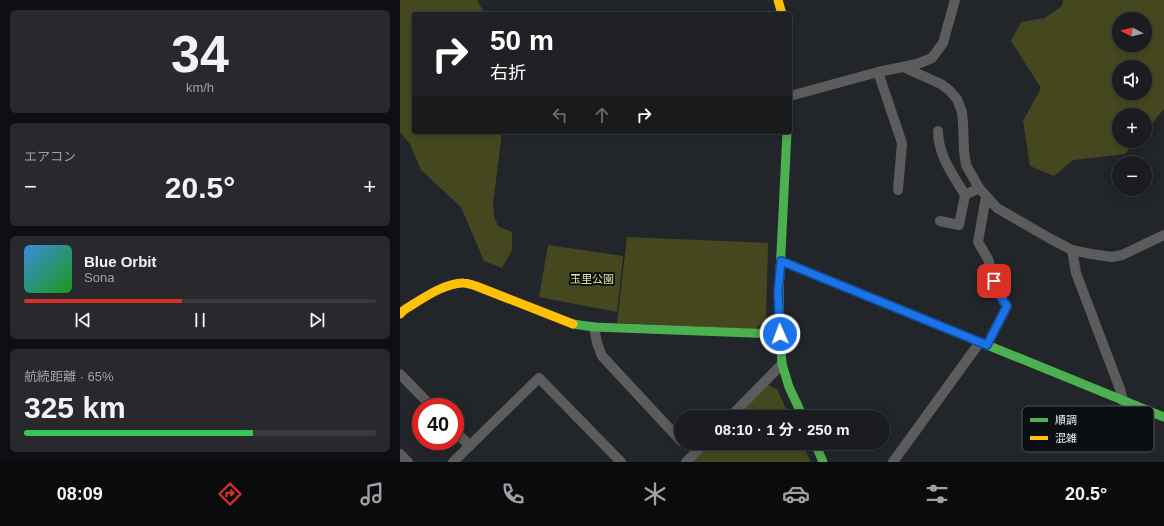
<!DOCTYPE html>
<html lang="ja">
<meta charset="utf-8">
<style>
body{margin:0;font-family:Helvetica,"Noto Sans JP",sans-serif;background:#27292d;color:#f1f3f6;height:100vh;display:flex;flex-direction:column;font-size:15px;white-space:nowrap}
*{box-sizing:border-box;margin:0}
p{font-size:13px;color:#9fa1a5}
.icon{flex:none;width:22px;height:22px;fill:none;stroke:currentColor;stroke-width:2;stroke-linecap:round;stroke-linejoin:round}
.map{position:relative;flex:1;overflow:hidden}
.side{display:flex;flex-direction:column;gap:10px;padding:10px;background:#0e0f12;width:400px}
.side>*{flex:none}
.banner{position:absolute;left:12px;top:12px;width:380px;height:122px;border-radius:4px;box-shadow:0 2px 10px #0003,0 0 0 1px #383a3e;background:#202124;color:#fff;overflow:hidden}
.needle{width:26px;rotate:277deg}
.controls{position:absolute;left:712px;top:12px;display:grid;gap:8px}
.controls a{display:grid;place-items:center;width:40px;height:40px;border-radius:50%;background:#1a1c20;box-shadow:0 2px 10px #0003,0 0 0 1px #383a3e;font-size:20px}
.speed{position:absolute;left:12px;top:398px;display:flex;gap:8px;font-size:20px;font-weight:700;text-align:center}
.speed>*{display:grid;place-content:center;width:52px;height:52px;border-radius:50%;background:#1a1c20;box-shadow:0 2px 10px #0003,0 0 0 1px #383a3e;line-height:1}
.speed .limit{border:6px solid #d22;background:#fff;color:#111}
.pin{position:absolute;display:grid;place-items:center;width:34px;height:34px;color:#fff;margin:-17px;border-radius:8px;box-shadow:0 2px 6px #0006}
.me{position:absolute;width:44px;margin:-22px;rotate:358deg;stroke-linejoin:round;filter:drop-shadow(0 0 3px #0008)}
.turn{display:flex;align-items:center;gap:14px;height:84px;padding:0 12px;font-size:18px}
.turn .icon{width:52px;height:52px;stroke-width:2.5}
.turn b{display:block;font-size:28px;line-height:34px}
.lanes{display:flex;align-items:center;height:38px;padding:0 12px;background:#0003;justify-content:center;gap:20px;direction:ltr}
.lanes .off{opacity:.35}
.big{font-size:30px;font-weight:700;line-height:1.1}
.side .tile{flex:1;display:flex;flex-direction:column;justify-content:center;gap:6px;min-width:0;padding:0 14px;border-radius:6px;background:#27292d}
.side .dial{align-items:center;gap:0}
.dial b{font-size:52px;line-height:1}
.song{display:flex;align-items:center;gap:12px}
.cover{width:48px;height:48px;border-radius:6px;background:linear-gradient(135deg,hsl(210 70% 55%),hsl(120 70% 35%))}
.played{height:4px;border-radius:2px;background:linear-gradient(90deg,#d93025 45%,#383a3e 45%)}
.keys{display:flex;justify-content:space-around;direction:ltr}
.heat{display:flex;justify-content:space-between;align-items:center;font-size:22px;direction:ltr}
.charge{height:6px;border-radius:3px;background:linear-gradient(90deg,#34c759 65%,#383a3e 0)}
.trip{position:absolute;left:274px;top:410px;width:216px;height:40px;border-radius:20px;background:#1a1c20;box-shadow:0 2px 10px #0003,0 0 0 1px #383a3e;font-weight:700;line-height:40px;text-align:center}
.dock{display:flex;height:64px;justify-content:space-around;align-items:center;background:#0a0b0d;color:#9fa1a5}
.dock .icon{width:28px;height:28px}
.dock .selected{color:#d93025}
.dock b{font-size:18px;color:#f1f3f6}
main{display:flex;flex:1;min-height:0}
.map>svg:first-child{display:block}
.green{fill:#45481f;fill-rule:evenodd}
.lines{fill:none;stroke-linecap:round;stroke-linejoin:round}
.street{stroke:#5c5c5d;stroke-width:10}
.fast{stroke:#4caf50;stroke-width:9}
.slow{stroke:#ffc107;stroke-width:9}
.route-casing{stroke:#114b97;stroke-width:10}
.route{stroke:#1a73e8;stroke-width:7}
.labels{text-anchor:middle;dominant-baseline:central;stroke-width:4;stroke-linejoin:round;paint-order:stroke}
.park-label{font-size:11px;fill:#dde494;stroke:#0b0f12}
.key{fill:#0b0f12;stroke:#4e5256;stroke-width:1}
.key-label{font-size:11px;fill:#ebf0f6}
</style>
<main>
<section class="side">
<div class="tile dial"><b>34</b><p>km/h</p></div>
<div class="tile"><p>エアコン</p>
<div class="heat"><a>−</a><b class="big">20.5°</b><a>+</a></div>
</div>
<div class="tile">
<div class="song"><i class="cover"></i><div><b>Blue Orbit</b><p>Sona</p></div></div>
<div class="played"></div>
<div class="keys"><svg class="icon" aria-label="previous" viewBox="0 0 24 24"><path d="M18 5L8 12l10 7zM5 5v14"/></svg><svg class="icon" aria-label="pause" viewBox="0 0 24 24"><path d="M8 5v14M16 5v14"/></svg><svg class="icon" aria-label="next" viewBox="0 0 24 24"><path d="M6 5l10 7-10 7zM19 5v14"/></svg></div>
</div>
<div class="tile"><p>航続距離 · 65%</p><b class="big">325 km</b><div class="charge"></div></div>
</section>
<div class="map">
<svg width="764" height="462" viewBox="0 0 764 462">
<rect width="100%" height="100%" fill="#22262a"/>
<path class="green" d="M0 0H77L84 12V14H14V132H102L93 204 94 216 98 226 112 232V250L102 268 84 261 61 207 21 170 10 144 0 132Z
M663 0H764V109L745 131V115H719V141H736L725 154 673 160 654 176 630 166 623 121 641 88 611 41 621 22 645 18 662 6ZM719 19H745V45H719ZM719 67H745V93H719Z
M227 237 368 243 366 320 355 329 217 323Z
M148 245 223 256 217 312 139 297Z
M366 384 377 389 390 417H336Z
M312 443H402L411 462H293Z"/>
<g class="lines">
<path class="street" d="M503 67 541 84 549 90 557 99 562 112 563 124 564 151 566 165 579 188 597 208 649 238 672 250 691 254 712 257 722 255 764 235
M478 72 502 143 498 190
M390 96 478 72 517 64 532 58 543 43 555 0
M538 131C538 155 553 175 565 195L579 188
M586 197 578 242 588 259 594 281 599 294 607 306 587 345
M540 221 559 225 565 195
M672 250 676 273 720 389 723 401
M194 327 197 343 202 356 281 441
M0 374 32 407
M330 417 382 364
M55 431 70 446
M0 454 8 462
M53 462 139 378 221 462
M286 462 305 443
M493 462 580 342"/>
<path class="fast" d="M387 132 379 293 380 334 382 364 389 387 403 417
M381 261 764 417
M173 324 194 327 380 334
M415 443 423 462"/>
<path class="slow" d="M378 0 382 14
M0 314 4 310C19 301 45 282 64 283 68 283 72 285 76 286L173 324"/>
</g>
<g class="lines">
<defs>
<path id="route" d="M380 334 378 292 381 261 587 345 607 306 599 294 594 281"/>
</defs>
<use href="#route" class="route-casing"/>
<use href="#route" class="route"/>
</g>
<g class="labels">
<g class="park-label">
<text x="192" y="279">玉里公園</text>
</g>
</g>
<rect x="622" y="406" width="132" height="46" rx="6" class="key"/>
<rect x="630" y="418" width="18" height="4" fill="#4caf50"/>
<rect x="630" y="436" width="18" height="4" fill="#ffc107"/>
<g class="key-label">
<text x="655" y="424">順調</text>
<text x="655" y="442">混雑</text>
</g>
</svg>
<div class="controls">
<a><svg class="needle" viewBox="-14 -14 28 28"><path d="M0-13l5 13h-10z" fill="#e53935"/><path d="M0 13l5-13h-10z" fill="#9fa1a5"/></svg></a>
<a><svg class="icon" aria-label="sound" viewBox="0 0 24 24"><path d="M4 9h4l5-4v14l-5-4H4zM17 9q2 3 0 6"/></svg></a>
<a>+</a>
<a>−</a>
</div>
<div class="speed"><div class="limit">40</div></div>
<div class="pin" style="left:594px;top:281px;background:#d93025"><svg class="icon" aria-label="arrive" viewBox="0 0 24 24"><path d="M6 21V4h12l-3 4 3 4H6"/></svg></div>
<svg class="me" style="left:380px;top:334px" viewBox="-20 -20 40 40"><circle r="17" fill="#1a73e8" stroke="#fff" stroke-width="3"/><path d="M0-11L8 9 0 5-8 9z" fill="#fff"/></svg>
<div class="trip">08:10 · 1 分 · 250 m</div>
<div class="banner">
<div class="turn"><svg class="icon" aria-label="right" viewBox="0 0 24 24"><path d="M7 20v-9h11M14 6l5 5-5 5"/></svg><div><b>50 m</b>右折</div></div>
<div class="lanes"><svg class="icon off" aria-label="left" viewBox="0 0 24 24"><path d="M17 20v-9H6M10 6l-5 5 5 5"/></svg><svg class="icon off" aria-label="ahead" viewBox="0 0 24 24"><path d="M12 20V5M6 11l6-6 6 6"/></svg><svg class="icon" aria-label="right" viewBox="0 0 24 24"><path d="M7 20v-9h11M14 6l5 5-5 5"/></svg></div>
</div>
</div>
</main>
<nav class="dock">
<b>08:09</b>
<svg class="icon selected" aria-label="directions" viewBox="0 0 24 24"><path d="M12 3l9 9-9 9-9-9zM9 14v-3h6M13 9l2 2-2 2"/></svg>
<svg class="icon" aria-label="music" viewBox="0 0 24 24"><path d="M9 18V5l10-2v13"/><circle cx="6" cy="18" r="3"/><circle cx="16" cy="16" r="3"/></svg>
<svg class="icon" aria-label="phone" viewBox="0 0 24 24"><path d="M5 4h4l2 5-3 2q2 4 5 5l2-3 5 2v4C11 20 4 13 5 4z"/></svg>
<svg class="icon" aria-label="climate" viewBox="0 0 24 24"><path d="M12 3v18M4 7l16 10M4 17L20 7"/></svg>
<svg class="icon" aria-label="car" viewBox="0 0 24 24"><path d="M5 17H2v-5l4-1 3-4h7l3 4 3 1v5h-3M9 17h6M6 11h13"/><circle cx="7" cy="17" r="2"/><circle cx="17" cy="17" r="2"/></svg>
<svg class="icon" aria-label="filters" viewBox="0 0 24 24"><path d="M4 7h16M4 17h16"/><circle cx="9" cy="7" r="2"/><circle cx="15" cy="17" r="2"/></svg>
<b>20.5°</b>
</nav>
